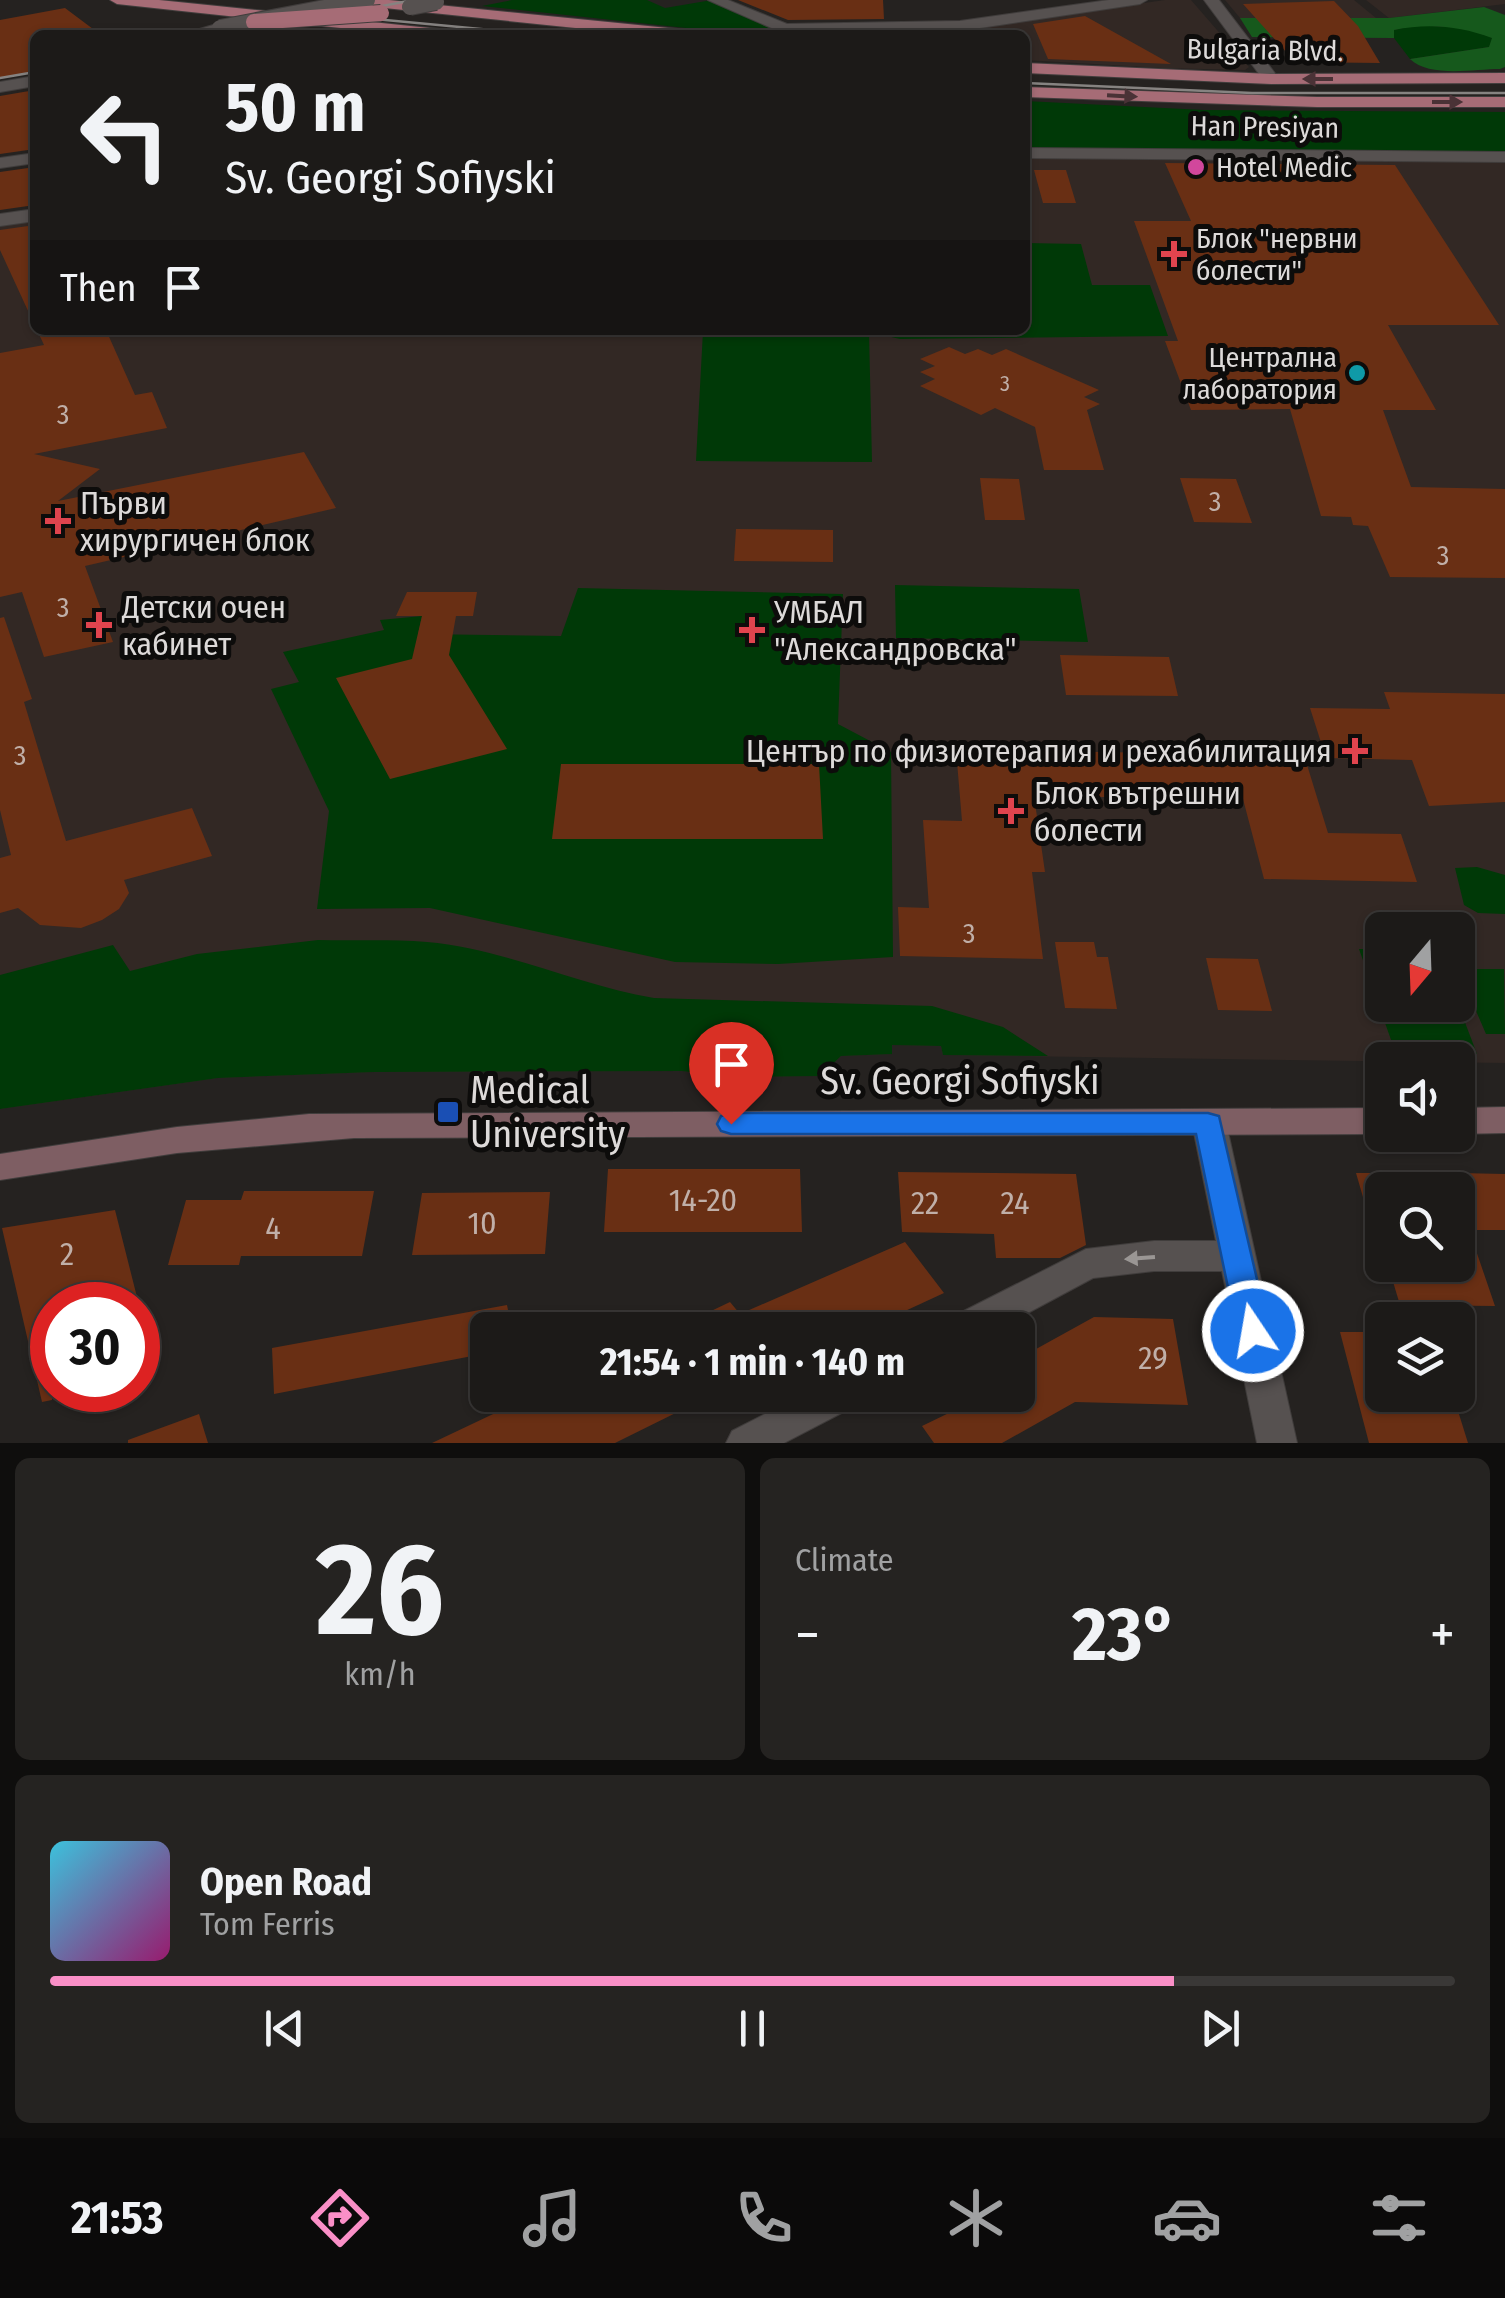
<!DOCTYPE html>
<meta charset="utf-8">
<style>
body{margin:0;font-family:"Fira Sans Condensed",sans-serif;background:#252321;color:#f1f3f6;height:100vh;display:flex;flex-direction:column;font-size:38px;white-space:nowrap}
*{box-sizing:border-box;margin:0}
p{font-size:32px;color:#a0a1a2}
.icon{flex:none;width:55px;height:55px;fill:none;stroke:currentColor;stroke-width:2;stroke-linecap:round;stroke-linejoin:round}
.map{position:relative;height:1443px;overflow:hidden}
.sheet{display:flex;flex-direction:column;gap:15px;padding:15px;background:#0f0e0d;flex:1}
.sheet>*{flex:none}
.top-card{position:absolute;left:30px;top:30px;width:1000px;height:305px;border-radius:15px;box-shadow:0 2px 8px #0004,0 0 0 2px #3a3837;background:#1c1a18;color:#f1f3f6;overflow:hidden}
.needle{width:65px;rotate:199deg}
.fabs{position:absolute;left:1365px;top:912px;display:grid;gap:20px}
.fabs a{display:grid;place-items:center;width:110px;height:110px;border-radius:15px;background:#1c1a18;box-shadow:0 2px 8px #0004,0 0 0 2px #3a3837;font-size:50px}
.speed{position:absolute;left:30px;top:1282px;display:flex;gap:20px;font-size:50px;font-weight:700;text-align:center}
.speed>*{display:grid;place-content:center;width:130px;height:130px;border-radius:50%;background:#1c1a18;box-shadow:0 2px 8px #0004,0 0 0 2px #3a3837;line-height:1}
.speed .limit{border:15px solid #d22;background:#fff;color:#111}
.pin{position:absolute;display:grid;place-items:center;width:85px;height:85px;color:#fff;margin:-102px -42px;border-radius:50% 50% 50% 0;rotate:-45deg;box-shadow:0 0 10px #0007}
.pin .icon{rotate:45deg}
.me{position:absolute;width:110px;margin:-55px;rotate:348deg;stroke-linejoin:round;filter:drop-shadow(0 0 8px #0008)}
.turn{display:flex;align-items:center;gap:35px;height:210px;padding:0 30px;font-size:45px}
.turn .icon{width:130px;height:130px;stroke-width:2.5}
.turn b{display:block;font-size:70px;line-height:85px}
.then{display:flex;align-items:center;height:95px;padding:0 30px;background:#0003;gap:20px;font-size:38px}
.big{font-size:75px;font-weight:700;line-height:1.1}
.sheet .card{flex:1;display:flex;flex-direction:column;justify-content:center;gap:15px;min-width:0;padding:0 35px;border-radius:15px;background:#252321}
.sheet .dial{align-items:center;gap:0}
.dial b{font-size:130px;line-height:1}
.song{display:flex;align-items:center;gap:30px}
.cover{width:120px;height:120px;border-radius:15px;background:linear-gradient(135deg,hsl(190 70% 55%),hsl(320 70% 35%))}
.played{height:10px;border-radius:5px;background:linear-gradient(90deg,#fa8fc7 80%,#3a3837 80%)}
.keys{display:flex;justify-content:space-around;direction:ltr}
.heat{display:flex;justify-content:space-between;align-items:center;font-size:55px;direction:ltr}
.sheet .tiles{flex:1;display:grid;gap:15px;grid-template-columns:1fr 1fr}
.card:last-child{grid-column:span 2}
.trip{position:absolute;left:470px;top:1312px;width:565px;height:100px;border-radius:15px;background:#1c1a18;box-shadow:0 2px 8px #0004,0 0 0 2px #3a3837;font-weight:700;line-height:100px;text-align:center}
.tab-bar{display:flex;height:160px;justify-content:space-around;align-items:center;background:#0b0a0a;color:#a0a1a2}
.tab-bar .icon{width:70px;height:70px}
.tab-bar .active{color:#fa8fc7}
.tab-bar b{font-size:45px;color:#f1f3f6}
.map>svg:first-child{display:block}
.built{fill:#322824;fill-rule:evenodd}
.green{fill:#003907}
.forest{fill:#16591c}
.building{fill:#692f14}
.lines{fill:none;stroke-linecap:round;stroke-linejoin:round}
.minor-casing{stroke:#403d3c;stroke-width:2}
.tertiary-casing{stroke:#403d3c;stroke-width:2}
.secondary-casing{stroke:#403d3c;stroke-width:2}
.primary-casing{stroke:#403d3c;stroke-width:2}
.minor{fill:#565150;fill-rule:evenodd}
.tertiary{fill:#565150;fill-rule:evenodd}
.secondary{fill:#7e5e63;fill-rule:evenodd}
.primary{fill:#a66c76;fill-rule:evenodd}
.tram{stroke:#868381;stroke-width:2.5}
.tertiary-bridge-casing{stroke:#403d3c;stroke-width:18;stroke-linecap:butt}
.primary-bridge-casing{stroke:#403d3c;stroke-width:18;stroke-linecap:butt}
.tertiary-bridge{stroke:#565150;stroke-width:16}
.primary-bridge{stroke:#a66c76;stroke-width:16}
.oneway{fill:#4a3236}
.oneway2{fill:#9a9694}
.route{fill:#1a73e8;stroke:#114b97;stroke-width:2.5}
.hotel-dot{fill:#d1479c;stroke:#0d0c0b;stroke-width:4}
.health-dot{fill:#e0444e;stroke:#0d0c0b;stroke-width:4}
.culture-dot{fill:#0f9aa8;stroke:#0d0c0b;stroke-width:4}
.transit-dot{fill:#1a4fb4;stroke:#0d0c0b;stroke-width:4}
.labels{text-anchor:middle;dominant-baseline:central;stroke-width:10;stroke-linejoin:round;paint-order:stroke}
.far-number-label{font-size:22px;fill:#c0afa8}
.far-street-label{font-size:28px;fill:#dddad9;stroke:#0d0c0b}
.far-poi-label{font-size:28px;fill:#dddad9;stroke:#0d0c0b;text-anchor:start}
.number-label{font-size:28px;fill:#c0afa8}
.poi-label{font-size:32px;fill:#dddad9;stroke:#0d0c0b;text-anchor:start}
.near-number-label{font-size:32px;fill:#c0afa8}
.near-street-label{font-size:38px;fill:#dddad9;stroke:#0d0c0b}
.near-poi-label{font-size:38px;fill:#dddad9;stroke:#0d0c0b;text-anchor:start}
</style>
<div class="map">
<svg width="1505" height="1443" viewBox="0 0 1505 1443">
<rect width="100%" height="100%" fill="#252220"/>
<path class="built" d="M1165 0H1191L1249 67 1245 70 1162 68 1025 60V35H929L927 29H961Z
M1225 0H1354L1376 18H1240Z
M1366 0H1505V4L1389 18Z
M1025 153 1505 157V1063L943 1055 941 1046 892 1045V1054L841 1056 820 1076 729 1077 682 1071 374 1072 218 1078 0 1109V220L35 215V330H1025ZM1382 930H1458V1005H1382Z"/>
<path class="green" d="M512 0H647L665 8 712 0 785 29 778 35H751L482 6Z
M1416 25 1465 28 1493 38 1489 47 1410 59 1394 38V30Z
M1025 101 1204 110 1505 112V153L1025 149Z
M1025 243 1081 244 1092 285H1150L1168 336 900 339 869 332 872 462 696 461 703 331 525 335 528 330H1025Z
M895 585 1079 589 1088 642 896 638Z
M578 588 843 594 838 724 891 752 893 957 778 964 675 962 430 908 317 909 329 811 271 689 299 682 283 652 384 630 380 620 422 616 418 634 561 636Z
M1477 867 1505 875V914L1478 913 1464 905 1455 868Z
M318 940C354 941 391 939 427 942 505 949 578 985 654 998L932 1006 1003 1027 1048 1056 943 1055 941 1046 892 1045V1054L841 1056 820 1076 729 1077 682 1071 374 1072 218 1078 0 1109V975L113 945 130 971 197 954Z
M1359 949H1382V1005L1458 1004 1477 1054H1396Z
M1458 969H1504L1505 1034H1486Z"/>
<path class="forest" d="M1484 7 1505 15V67L1500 69C1474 69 1429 78 1410 59L1489 47 1492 38C1460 26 1428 23 1394 30V38L1252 37 1240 18H1389Z"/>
<path class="building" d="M738 0H883L884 19 788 20Z
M1334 1 1358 26 1380 63 1295 62 1243 4Z
M65 8 101 35H35V72L0 78V20Z
M1085 16 1171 64 1048 59 1033 24Z
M35 90V149L0 154V96Z
M1165 163 1395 165 1499 325H1388L1436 410H1383L1411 487 1505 489V578L1390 577 1368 526 1353 525 1351 517 1321 516 1290 409 1191 410 1165 341H1178L1134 221H1191Z
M35 167V205L0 210V172Z
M1034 170H1066L1076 203H1043Z
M35 225V326L0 250V230Z
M37 330H106L135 395 152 392 167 428 34 454 100 469 58 501 304 452 336 508 85 566 113 642 44 657 22 592 0 597V353L44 345Z
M949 347 965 354 978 349 992 355 1006 349 1099 390 1084 397 1100 404 1087 410 1104 470H1044L1035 427 995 408 981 415 920 386 935 379 920 372 935 366 920 359Z
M980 478 1019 479 1025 520H985Z
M1180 478 1236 479 1252 523 1194 522Z
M736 529 833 530V562L734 561Z
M407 592H477L473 616H456L449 655 507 749 390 779 336 678 412 659 422 616H396Z
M4 617 32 699 24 702 66 841 192 808 212 856 124 880 129 893 119 909 102 920 81 928 40 925 18 908 0 913V858L11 855 0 810V618Z
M1060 655 1169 657 1178 696 1066 695Z
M1384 692 1505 694V802L1429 806 1412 760 1326 758 1310 708 1390 709Z
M956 750 1304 755 1328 833 1401 834 1417 882 1264 879 1243 799 1034 796 1045 872H1032L1043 959 900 956 898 907 929 908 923 820 962 821Z
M561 764H819L823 839H552Z
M1055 942H1094L1097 957H1108L1117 1009 1065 1008Z
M1206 958 1258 959 1272 1011 1218 1010Z
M608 1169H800L802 1232H604Z
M898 1172 1076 1174 1086 1245 1060 1258H996L994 1234 902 1232Z
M1356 1173H1382V1241L1376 1242Z
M1458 1173 1505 1174V1230H1469L1495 1306 1400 1305 1388 1265H1458Z
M244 1191H374L362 1256H241L239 1265H168L186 1200H241Z
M550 1192 545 1254 412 1255 422 1193Z
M115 1210 139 1305H52V1400L42 1402 2 1228Z
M905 1242 944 1293 864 1330H671L730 1302 740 1314Z
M507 1305 512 1330H488V1353L274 1394 272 1348Z
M1094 1317 1173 1319 1188 1405 1075 1402 1002 1443H934L922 1426 986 1395H1018V1359Z
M1340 1332H1382V1395H1453L1468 1443H1369Z
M533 1395H712L615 1443H432Z
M199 1414 208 1443H128V1440Z"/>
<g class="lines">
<defs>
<path id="minor" d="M708 0H728L787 24 960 21 1109 0H1147L1140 4 960 31 785 34Z
M1204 0H1219L1277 76V82H1265Z
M1025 148 1505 152V162L1025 158Z
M35 153V163L0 168V158Z
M35 209V221L0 226V214Z
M1209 1110 1221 1114 1226 1123 1297 1443H1257L1222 1271H1154L1093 1278 996 1330H943L948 1319 1086 1249 1154 1241H1216L1192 1123 1197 1114Z
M802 1395H859L853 1407 784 1443H726L732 1431Z"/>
<path id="tertiary" d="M220 23 225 25V31L179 35Z
M270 29 277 35H257L260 32Z
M35 76V86L0 92V82Z"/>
<path id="secondary" d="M1505 1107V1133L1458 1134V1108Z
M1382 1108V1134L354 1138 177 1153 0 1180V1154L177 1127 309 1114Z"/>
<path id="primary" d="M110 0H159L449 30 457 35H406L117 4Z
M339 0H389L688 30 696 35H643L346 4Z
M1025 63 1271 74 1505 73V83L1271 84 1025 73Z
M1025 87 1317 97H1505V107H1317L1025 97Z"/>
</defs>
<use href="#minor" class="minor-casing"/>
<use href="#tertiary" class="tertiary-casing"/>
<use href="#secondary" class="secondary-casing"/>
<use href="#primary" class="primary-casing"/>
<use href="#minor" class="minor"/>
<use href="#tertiary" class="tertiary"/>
<use href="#secondary" class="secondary"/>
<use href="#primary" class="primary"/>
<path class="tram" d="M362 10 413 0
M265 29 364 18 545 35
M230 35 279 26
M0 78 35 72
M1025 83 1252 93H1505"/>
<defs>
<path id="tertiary-bridge" d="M410 7 436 2
M220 28 367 0"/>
<path id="primary-bridge" d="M254 22 381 13"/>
</defs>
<use href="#tertiary-bridge" class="tertiary-bridge-casing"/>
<use href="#primary-bridge" class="primary-bridge-casing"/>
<use href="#tertiary-bridge" class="tertiary-bridge"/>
<use href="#primary-bridge" class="primary-bridge"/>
</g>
<defs><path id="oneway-solid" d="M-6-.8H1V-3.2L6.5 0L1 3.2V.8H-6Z" transform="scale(2.5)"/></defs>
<g class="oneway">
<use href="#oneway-solid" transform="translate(1318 79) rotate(-180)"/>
<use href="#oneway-solid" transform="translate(1122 96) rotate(3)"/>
<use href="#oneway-solid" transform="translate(1447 102)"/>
</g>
<use class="oneway2" href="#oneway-solid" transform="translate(1140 1258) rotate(176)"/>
<path class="route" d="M731 1113H1208L1219 1116 1269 1331 1264 1340 1253 1344 1242 1340 1237 1331 1196 1134H731L721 1131 717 1124 721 1116Z"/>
<circle class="hotel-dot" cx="1196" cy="167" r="10"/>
<g class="health-dot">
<path d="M1169 239h10v10h10v10h-10v10h-10v-10h-10v-10h10z"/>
<path d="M53 506h10v10h10v10h-10v10h-10v-10h-10v-10h10z"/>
<path d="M94 610h10v10h10v10h-10v10h-10v-10h-10v-10h10z"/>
<path d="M747 615h10v10h10v10h-10v10h-10v-10h-10v-10h10z"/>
<path d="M1350 736h10v10h10v10h-10v10h-10v-10h-10v-10h10z"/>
<path d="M1006 796h10v10h10v10h-10v10h-10v-10h-10v-10h10z"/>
</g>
<circle class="culture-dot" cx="1357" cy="373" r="10"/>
<rect class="transit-dot" x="436" y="1100" width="24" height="24" rx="5"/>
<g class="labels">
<g class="far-number-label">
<text x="1005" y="383">3</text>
</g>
<g class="far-street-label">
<text transform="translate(1265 50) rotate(1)">Bulgaria Blvd.</text>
<text transform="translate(1265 127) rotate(1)">Han Presiyan</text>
</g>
<g class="far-poi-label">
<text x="1216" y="167">Hotel Medic</text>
<text x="1196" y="238">Блок "нервни<tspan x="1196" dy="32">болести"</tspan></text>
<text x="1337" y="357" text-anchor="end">Централна<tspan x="1337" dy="32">лаборатория</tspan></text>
</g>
<g class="number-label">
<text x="63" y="414">3</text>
<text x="1215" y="501">3</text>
<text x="1443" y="555">3</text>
<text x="63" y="607">3</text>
<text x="20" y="755">3</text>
<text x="969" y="933">3</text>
</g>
<g class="poi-label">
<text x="80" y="503">Първи<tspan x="80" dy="37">хирургичен блок</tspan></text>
<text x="122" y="607">Детски очен<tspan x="122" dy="37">кабинет</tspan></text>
<text x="774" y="612">УМБАЛ<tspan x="774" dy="37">"Александровска"</tspan></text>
<text x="1332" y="751" text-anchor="end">Център по физиотерапия и рехабилитация</text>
<text x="1034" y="793">Блок вътрешни<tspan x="1034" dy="37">болести</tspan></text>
</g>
<g class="near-number-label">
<text x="703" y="1200">14-20</text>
<text x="925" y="1203">22</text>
<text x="1015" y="1203">24</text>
<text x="482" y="1223">10</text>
<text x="273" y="1228">4</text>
<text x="67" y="1254">2</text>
<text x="1153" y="1358">29</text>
</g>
<g class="near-street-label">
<text x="960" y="1081">Sv. Georgi Sofiyski</text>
</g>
<g class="near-poi-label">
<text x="470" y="1090">Medical<tspan x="470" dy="44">University</tspan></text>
</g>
</g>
</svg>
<div class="fabs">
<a><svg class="needle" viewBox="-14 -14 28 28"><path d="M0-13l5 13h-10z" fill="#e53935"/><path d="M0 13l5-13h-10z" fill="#a0a1a2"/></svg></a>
<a><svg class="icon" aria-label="sound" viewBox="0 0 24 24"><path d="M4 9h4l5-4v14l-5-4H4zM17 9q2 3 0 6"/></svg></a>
<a><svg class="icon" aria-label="search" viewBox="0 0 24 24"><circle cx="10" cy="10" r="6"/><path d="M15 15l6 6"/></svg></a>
<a><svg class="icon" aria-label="layers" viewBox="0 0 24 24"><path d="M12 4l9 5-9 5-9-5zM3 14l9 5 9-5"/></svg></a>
</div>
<div class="speed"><div class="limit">30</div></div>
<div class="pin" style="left:731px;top:1124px;background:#d93025"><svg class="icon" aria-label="arrive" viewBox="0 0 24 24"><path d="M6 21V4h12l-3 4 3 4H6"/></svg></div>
<svg class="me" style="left:1253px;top:1331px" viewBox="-20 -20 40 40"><circle r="17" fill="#1a73e8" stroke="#fff" stroke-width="3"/><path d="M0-11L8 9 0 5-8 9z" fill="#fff"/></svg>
<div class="trip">21:54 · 1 min · 140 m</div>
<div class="top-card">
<div class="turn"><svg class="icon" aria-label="left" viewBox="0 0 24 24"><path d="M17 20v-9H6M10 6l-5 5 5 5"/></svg><div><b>50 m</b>Sv. Georgi Sofiyski</div></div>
<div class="then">Then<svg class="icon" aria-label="arrive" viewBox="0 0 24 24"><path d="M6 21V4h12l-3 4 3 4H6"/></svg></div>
</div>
</div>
<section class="sheet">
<div class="tiles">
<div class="card dial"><b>26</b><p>km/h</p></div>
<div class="card"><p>Climate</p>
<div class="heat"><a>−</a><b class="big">23°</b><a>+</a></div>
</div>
<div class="card">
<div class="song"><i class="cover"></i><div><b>Open Road</b><p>Tom Ferris</p></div></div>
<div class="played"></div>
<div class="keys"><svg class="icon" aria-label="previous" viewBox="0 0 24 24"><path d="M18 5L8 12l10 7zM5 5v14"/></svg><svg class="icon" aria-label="pause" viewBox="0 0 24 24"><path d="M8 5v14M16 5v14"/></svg><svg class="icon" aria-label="next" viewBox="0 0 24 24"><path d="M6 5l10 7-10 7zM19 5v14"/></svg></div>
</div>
</div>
</section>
<nav class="tab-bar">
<b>21:53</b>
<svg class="icon active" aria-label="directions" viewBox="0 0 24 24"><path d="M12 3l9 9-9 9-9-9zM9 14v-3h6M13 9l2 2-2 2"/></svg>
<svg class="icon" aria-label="music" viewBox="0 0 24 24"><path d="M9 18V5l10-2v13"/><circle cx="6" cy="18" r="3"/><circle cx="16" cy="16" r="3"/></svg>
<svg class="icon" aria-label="phone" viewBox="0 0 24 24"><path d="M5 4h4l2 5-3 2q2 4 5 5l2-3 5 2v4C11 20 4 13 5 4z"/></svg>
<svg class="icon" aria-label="climate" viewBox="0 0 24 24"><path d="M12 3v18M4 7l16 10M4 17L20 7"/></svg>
<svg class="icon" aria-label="car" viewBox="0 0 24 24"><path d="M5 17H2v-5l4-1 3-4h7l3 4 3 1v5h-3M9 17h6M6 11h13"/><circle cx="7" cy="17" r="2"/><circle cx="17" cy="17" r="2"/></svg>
<svg class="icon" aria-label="filters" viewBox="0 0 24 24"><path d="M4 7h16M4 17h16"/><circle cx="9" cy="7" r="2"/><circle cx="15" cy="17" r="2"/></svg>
</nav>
